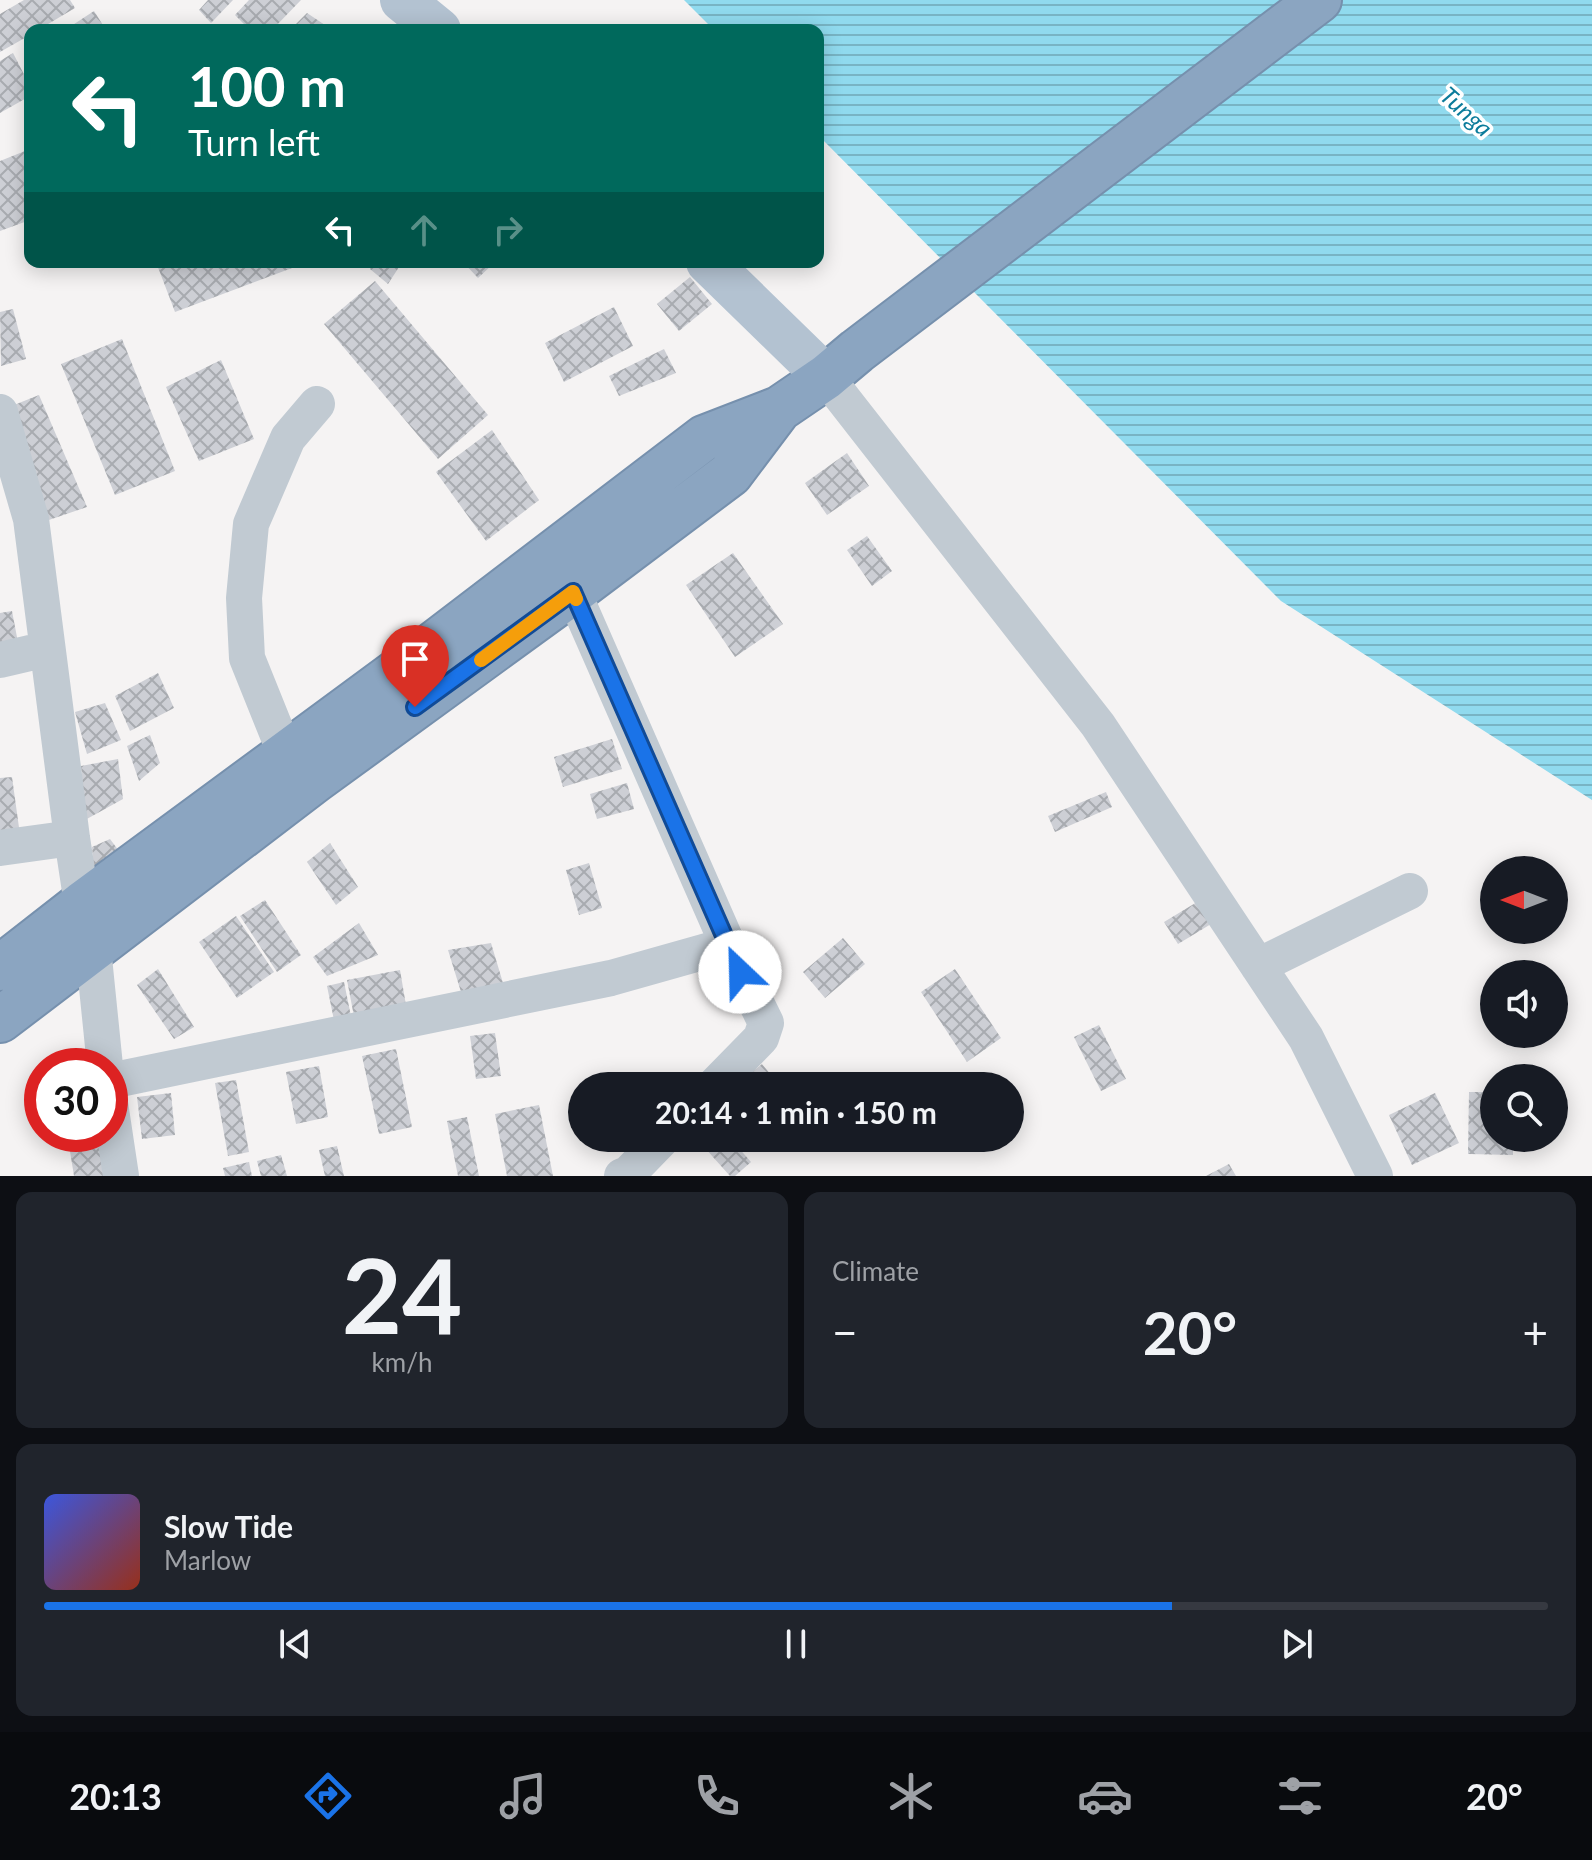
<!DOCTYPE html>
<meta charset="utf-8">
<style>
body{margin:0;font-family:Lato,sans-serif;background:#20242c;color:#f1f3f6;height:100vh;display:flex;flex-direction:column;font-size:30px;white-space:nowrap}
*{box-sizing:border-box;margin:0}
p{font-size:26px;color:#9ea1a6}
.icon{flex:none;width:44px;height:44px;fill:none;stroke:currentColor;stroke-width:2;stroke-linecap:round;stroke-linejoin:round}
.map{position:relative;height:1176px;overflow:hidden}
.side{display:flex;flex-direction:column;gap:16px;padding:16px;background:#0d0f14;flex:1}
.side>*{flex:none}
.banner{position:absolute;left:24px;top:24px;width:800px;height:244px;border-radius:16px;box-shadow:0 4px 20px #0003;background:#00695c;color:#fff;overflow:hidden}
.needle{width:52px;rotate:270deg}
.controls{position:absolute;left:1480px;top:856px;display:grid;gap:16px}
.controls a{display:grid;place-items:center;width:88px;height:88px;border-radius:50%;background:#171b24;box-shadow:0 4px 20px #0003;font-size:40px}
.speed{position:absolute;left:24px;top:1048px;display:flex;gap:16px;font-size:40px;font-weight:700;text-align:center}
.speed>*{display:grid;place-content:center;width:104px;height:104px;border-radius:50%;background:#171b24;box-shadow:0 4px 20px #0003;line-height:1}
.speed .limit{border:12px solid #d22;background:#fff;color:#111}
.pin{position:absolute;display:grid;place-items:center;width:68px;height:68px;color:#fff;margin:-82px -34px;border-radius:50% 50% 50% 0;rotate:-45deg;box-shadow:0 0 8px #0007}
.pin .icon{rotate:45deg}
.me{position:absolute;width:88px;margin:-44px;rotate:336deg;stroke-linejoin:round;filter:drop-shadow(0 0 6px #0008)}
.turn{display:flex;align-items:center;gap:28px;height:168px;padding:0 32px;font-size:36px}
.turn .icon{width:104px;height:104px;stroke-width:2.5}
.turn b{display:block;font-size:56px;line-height:68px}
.lanes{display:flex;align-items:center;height:76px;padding:0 32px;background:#0003;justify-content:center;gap:40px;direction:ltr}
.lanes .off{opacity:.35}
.big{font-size:60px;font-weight:700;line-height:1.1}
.side .card{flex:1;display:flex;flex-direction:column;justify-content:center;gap:12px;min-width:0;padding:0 28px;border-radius:16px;background:#20242c}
.side .dial{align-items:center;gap:0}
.dial b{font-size:104px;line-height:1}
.song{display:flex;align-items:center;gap:24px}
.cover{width:96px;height:96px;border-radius:12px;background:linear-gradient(135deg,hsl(230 70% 55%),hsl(10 70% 35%))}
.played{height:8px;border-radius:4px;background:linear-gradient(90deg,#1a73e8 75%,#363941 75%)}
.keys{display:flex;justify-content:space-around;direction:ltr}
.heat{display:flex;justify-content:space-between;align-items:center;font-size:44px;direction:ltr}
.side .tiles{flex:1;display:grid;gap:16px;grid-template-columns:1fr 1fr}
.card:last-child{grid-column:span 2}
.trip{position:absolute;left:568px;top:1072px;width:456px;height:80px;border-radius:40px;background:#171b24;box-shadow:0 4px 20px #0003;font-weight:700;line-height:80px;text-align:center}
.dock{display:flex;height:128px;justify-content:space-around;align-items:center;background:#090b0e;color:#9ea1a6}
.dock .icon{width:56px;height:56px}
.dock .selected{color:#1a73e8}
.dock b{font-size:36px;color:#f1f3f6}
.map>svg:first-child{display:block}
.water{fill:url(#water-rules)}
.building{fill:url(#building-cross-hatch)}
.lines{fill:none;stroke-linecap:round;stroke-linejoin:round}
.highway-casing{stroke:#7690ad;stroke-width:48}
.minor{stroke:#c1cad2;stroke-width:36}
.major{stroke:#b3c2d1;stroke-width:44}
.highway{stroke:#8ba5c1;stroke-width:44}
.route-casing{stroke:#114b97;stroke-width:20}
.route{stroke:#1a73e8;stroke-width:14}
.slow{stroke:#f59e0b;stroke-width:14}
.labels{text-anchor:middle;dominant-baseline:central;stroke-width:7;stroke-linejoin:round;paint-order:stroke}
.water-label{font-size:24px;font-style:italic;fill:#0c7c9b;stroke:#fff}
</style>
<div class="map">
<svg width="1592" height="1176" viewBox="0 0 1592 1176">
<defs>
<pattern id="water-rules" width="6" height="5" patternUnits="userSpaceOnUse" patternTransform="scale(2)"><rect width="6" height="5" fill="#90daee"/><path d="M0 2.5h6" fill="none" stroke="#78b4c4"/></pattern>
<pattern id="building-cross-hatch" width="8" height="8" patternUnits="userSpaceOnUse" patternTransform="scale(2)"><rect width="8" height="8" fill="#cdcfd5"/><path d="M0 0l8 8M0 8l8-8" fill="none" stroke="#a8abb0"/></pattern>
</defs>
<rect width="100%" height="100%" fill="#f5f3f3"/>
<path class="water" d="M684 0H1592V800L1281 601 818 135V30H714Z"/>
<path class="building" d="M24 0H70L75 8 38 30H30V35L0 52V14Z
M208 0H233L211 23 199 10Z
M249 0H301L272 30H250L235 15Z
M94 11 106 30H65Z
M307 13 328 27 326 30H290Z
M13 53 30 86V96L0 113V61Z
M30 149V220L0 231V161Z
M156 262H290L292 268 175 312Z
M375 262H400L401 264 388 284 370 269Z
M463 262H495L478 278Z
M690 277 712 304 679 331 657 304Z
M375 281 488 415 438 459 324 324Z
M614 307 633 346 564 382 545 343Z
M13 309 26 359 1 366 0 312Z
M122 339 175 471 115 495 61 364Z
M664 349 676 373 619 396 609 376Z
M221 360 254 439 199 461 166 387Z
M39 395 87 507 43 522 9 407Z
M492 430 539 500 486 541 436 472Z
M847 453 869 486 827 515 805 483Z
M867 536 892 571 872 586 847 550Z
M733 553 783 624 735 657 686 585Z
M12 611 20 653 0 657V613Z
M158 673 174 708 130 731 115 696Z
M105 703 121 740 87 754 75 712Z
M150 735 160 763 139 781 127 746Z
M612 739 622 769 563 787 554 757Z
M118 759 123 799 85 820 81 766Z
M12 777 21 842 0 845V778Z
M627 783 634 809 597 819 590 794Z
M1106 792 1112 807 1055 832 1048 816Z
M110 839 122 855 94 871 92 847Z
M330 843 358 887 336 905 307 862Z
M589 863 602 908 579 915 566 870Z
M1202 899 1216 921 1178 944 1164 922Z
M265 900 301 955 277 972 240 916Z
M236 916 274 972 237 998 199 942Z
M359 923 378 955 327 976 313 957Z
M843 938 865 964 825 998 803 972Z
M491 943 503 983 461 992 448 950Z
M158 969 194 1027 174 1039 137 985Z
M955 969 1001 1038 967 1062 921 992Z
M400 970 408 1017 356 1027 347 980Z
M344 982 353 1026 336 1030 327 986Z
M1099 1025 1126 1079 1101 1091 1074 1037Z
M495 1033 501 1076 476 1079 470 1036Z
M396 1049 412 1127 379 1134 362 1056Z
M92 1057 93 1066H48L47 1063Z
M762 1064 780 1086H736Z
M319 1066 328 1117 296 1124 286 1072Z
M236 1080 249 1152 228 1156 215 1083Z
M1469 1092H1494V1138H1513V1155L1468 1154Z
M171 1093 175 1135 142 1139 137 1097Z
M1435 1093 1459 1143 1412 1165 1389 1115Z
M539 1105 553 1176H507L495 1114Z
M467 1117 479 1176H458L447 1121Z
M696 1138H730L751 1162 735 1176H730Z
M105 1139 111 1176H74L69 1145Z
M337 1146 344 1176H325L319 1150Z
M281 1155 287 1176H261L257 1161Z
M249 1162 252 1176H225L223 1168Z
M1229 1164 1236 1176H1206Z"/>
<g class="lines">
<defs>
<path id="highway" d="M0 968 82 904 409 663 704 438 779 409 826 377 857 351 1319 0
M0 1020 315 780 573 592 730 474 779 409"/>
</defs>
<use href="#highway" class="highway-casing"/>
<path class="minor" d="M826 377 1098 725 1306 1038 1375 1176
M0 412 31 519 72 838 82 904 93 948 105 1066
M573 592 728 945 766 1023 761 1038 714 1086
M0 660 47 649
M286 755 247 658 244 598 251 524 288 438 317 404
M0 848 72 838
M1258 966 1410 891
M110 1081 611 978 728 945
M110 1103 121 1176
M622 1176 628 1174 663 1138"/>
<path class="major" d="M402 0 439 30
M708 262 826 377"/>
<use href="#highway" class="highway"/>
</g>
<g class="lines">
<defs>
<path id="route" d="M415 707 573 592 740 972"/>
</defs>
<use href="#route" class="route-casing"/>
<use href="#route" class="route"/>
<path class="slow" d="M481 660 573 592 576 599"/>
</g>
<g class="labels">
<g class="water-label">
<text transform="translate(1467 111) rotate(42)">Tunga</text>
</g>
</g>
</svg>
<div class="controls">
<a><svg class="needle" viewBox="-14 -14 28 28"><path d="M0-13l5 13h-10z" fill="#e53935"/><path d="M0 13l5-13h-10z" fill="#9ea1a6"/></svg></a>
<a><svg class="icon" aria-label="sound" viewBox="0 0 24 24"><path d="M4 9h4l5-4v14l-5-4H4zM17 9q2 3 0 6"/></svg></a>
<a><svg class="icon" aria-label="search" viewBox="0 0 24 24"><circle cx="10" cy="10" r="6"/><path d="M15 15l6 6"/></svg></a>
</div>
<div class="speed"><div class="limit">30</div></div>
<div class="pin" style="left:415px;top:707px;background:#d93025"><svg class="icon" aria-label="arrive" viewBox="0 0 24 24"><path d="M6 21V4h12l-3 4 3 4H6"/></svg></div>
<svg class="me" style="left:740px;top:972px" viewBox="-20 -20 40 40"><circle r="19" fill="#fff"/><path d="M0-13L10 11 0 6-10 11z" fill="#1a73e8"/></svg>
<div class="trip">20:14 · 1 min · 150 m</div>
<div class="banner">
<div class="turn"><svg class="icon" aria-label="left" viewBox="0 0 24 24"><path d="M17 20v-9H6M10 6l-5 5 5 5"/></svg><div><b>100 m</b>Turn left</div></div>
<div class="lanes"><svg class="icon" aria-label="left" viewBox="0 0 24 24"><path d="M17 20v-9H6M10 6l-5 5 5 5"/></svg><svg class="icon off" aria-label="ahead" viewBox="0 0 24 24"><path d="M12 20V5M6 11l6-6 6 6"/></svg><svg class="icon off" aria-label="right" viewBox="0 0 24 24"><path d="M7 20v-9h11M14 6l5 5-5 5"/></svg></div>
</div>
</div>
<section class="side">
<div class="tiles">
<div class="card dial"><b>24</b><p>km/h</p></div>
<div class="card"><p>Climate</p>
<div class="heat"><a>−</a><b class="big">20°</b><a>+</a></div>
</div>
<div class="card">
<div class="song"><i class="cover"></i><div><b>Slow Tide</b><p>Marlow</p></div></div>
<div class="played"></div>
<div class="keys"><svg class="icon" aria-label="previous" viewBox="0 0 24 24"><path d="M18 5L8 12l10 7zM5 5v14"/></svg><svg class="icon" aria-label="pause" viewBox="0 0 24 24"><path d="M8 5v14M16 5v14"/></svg><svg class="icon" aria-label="next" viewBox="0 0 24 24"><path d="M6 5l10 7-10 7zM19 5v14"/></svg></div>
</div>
</div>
</section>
<nav class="dock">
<b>20:13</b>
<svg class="icon selected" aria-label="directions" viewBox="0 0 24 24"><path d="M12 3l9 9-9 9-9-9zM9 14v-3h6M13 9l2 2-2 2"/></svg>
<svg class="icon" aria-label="music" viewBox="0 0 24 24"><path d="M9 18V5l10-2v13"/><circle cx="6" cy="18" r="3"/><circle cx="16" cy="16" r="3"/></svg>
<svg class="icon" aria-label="phone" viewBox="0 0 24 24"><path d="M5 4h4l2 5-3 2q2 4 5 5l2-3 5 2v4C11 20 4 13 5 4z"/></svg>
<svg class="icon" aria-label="climate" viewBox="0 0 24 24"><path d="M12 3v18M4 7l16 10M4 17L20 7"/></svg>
<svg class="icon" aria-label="car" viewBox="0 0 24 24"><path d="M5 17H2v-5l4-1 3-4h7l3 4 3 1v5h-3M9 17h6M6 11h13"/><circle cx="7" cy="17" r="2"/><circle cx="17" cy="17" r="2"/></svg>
<svg class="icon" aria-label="filters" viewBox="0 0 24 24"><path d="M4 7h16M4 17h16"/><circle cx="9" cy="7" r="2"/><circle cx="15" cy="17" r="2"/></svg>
<b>20°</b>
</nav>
